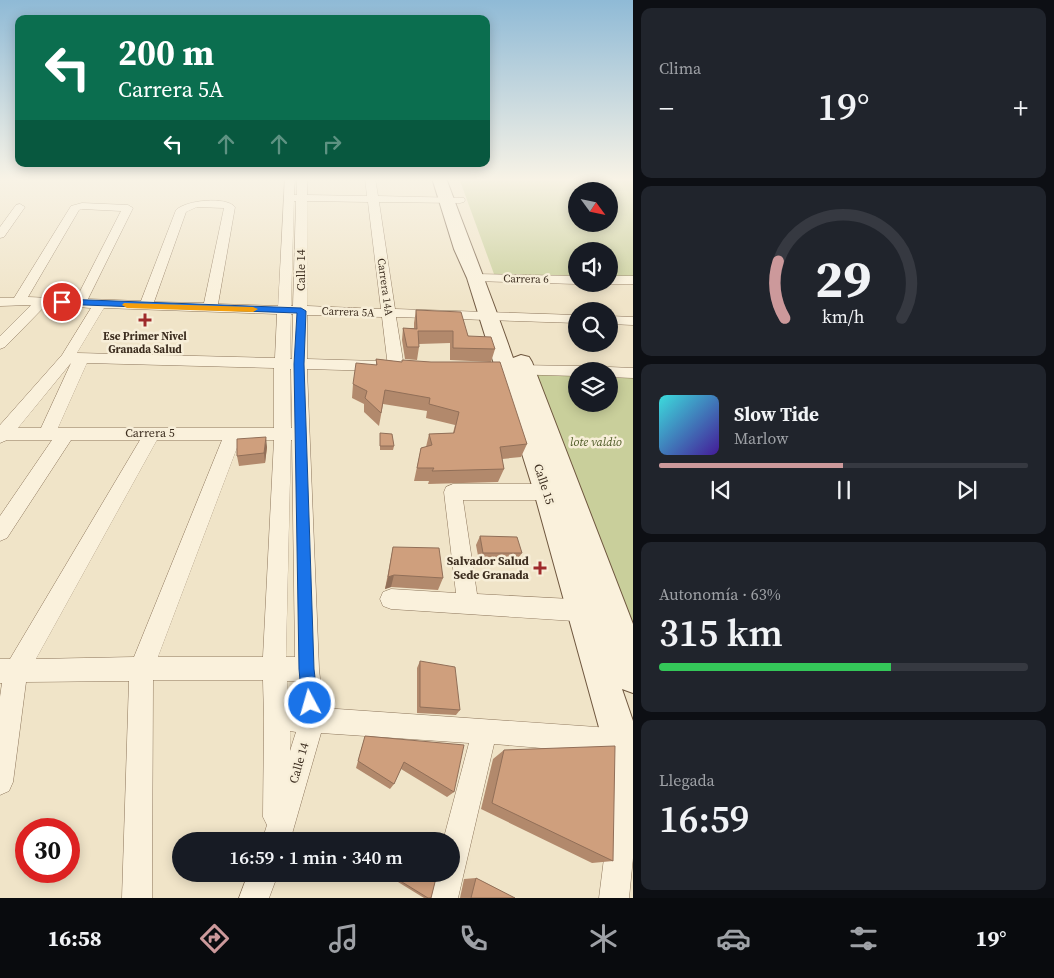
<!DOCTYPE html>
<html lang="es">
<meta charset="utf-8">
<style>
body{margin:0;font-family:"Source Serif 4",serif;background:#20242c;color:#f1f3f6;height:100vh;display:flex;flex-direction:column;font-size:19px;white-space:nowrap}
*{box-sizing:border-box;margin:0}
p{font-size:16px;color:#9ea1a6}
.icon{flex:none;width:28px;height:28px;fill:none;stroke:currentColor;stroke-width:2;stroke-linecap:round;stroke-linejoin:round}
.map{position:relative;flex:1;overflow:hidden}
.details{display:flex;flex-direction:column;gap:8px;padding:8px;background:#0d0f14;width:421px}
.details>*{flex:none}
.guide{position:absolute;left:15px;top:15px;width:475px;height:152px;border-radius:10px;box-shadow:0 2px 12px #0003;background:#0b6e4f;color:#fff;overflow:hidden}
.needle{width:32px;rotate:123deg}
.buttons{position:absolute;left:568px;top:182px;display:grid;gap:10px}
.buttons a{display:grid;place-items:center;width:50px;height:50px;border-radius:50%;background:#171b24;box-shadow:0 2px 12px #0003;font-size:25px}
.speed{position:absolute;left:15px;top:818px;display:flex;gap:10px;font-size:25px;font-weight:700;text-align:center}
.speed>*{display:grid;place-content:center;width:65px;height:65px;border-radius:50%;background:#171b24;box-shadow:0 2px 12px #0003;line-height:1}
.speed .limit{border:8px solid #d22;background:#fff;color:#111}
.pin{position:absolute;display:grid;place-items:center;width:42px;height:42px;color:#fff;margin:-21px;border:2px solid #fff;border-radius:50%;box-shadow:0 1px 5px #0007}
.me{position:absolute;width:55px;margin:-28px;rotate:354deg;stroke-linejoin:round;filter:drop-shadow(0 0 4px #0008)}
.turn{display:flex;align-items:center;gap:18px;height:105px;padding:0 20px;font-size:22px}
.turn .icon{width:65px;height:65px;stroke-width:2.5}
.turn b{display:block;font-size:35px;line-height:42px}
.lanes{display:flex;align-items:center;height:48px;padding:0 20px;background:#0003;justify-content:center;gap:25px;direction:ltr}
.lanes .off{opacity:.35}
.big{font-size:38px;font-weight:600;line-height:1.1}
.details .tile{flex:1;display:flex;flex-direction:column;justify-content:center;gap:8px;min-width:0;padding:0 18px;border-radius:10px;background:#20242c}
.details .dial{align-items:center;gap:0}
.dial svg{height:130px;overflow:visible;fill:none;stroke:#363941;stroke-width:7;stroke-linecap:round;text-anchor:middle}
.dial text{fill:#f1f3f6;stroke:none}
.song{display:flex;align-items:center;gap:15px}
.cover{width:60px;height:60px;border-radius:8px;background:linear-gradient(135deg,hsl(180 70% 55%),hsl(260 70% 35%))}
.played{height:5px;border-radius:2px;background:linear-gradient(90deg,#cc999b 50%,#363941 50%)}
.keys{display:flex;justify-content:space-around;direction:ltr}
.heat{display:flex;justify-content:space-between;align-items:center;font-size:28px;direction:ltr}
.charge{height:8px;border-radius:4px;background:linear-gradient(90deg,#34c759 63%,#363941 0)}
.trip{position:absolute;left:172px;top:832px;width:288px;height:50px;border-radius:25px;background:#171b24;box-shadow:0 2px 12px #0003;font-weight:600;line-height:50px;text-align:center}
.tabs{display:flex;height:80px;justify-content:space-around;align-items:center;background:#090b0e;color:#9ea1a6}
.tabs .icon{width:35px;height:35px}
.tabs .on{color:#cc999b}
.tabs b{font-size:22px;color:#f1f3f6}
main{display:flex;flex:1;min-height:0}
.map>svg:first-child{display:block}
.green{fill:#c9cf9b;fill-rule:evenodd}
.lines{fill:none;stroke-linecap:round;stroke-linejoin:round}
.street-casing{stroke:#8d765c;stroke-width:1}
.secondary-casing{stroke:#6f573f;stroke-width:2}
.street{fill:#faf1dc;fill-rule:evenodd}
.secondary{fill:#faf1dc;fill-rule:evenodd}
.wall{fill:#b2896c}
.shaded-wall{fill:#916f58}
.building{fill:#cf9f7d;stroke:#916f58}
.route{fill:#1a73e8;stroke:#114b97}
.slow{fill:#f59e0b}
.poi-dot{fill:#9e2a2b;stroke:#f7eed8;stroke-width:2}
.labels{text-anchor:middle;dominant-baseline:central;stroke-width:5;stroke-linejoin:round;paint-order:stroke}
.far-street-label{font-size:11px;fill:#3d2e20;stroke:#f7eed8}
.far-poi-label{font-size:11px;font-weight:bold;fill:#3d2e20;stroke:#f7eed8}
.street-label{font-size:12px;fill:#3d2e20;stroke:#f7eed8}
.park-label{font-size:12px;font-style:italic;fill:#4d5a26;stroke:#f7eed8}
.poi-label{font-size:12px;font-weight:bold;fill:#3d2e20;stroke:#f7eed8;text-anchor:end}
</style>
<main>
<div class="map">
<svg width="633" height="898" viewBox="0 0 633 898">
<rect width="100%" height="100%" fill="#f0e4c8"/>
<path class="green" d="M459 178H633V280H609V251H576V279L494 274ZM576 191H609V224H576Z
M531 373 576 374V404H609V375L633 376V644Z"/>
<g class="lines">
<defs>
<path id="street" d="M285 178H295L294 195H297V178H307V195L367 196 365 178H375L378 196 464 198 465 200 464 202 460 203 379 202 395 309 576 315V323L396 317 404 367 401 371H391L388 367 382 317 307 315V359L378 361 383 362 386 366 383 370 378 371 307 369 319 669 323 708 625 729 633 732V752L625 755 494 744 458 898H428L434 874H451V841H443L469 743 321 733 290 841H262L267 825 263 817 264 718 263 680H153L152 898H122L129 681 26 682 13 782 9 791 0 795V697L2 683H0V659H10L140 440H71L7 538 0 541V516L52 440H7L0 443V425L62 355 91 308 46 305 5 347 0 349V336L31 305 0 306V298H14L71 206 82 203 128 205 133 208 88 299 141 301 176 210C186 200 226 196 235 207L218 304 278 306ZM294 201H296L293 306H291ZM307 201 368 202 381 309 307 306ZM197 207 224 208 204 303 154 302 186 212ZM82 209 121 211 76 299 28 297 79 210ZM104 308 277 314 275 358 77 353ZM291 314H293L292 359H290ZM71 363 41 428H18ZM87 363 274 368V428H58ZM290 369H291L292 428H291ZM157 440H222L134 657 36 659ZM240 440H274L263 657H158ZM291 440H292L295 657H286ZM287 681H296L298 707 289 706ZM290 731 296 732 290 751Z
M20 204 25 207 4 237 0 238V227L16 205Z
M476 274 576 276V284L472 281 470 278Z
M609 276H633V284H609Z
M609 316 633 317V325L609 324Z
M512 365 581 366 586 367 589 371H576V376L507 374 504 370 507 366Z
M609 367 633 368V378L609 377V371H602L604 368Z
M453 484H557L564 487 566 492 564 497 557 500H463L477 594 590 600 598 603 601 611 598 619 590 622 391 609 383 606 380 599 383 592 391 589 456 593 444 492 446 487Z
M626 774 633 776V858L629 898H599L613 787 616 777Z
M248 874H278L269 898H239Z"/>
<path id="secondary" d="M432 178H446C468 238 492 297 513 358L521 355 529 357 532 362 633 624V693L622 689 633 721V814L619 809 614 795 603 742 534 492 467 278 454 249Z"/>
</defs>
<use href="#street" class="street-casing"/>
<use href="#secondary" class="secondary-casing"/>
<use href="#street" class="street"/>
<use href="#secondary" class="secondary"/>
</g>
<path class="wall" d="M416 310 495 349 491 362 450 360V343L419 344V347L417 360 405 359 402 340 403 328H414V323Z
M376 359 402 362V360L527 444 521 457 502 459 504 469 498 482 428 484 429 481H414L421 448 426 447 429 434 453 433 455 425 426 418 427 411 383 404 379 426 364 412V404L352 398 353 384 376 365Z
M380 433 394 446 393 450H380Z
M267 447 265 463 239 466 237 456Z
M480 536 522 553 516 561H479L476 545Z
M393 547 443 578 438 590 391 587 385 589Z
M420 661 460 710 456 715 417 713V668Z
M365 736 454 792 447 797 401 769 394 784 390 789 356 768Z
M504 750 613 861 592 863 481 809 493 759Z
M385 874H437L431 898H424Z
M476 878 515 898H460L464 879Z"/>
<path class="shaded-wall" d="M266 437 267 447 265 463 264 453Z
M394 575 391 587 385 589 388 577Z"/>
<path class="building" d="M416 310 461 312 468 336 491 337 495 349 453 348V331H418L419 347H407L403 328 417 329Z
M376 359 402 362V360L431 362H500L527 444 500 447 504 469 432 471 434 468H417L421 448 432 445 429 434 454 433 459 412 429 404 430 398 385 390 381 413 365 398 367 391 353 384 356 363 377 365Z
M380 433 392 434 394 446H380Z
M266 437 264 453 237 456V439Z
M480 536 517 537 522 553H483Z
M393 547 439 548 443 578 394 575 388 577Z
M420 661 455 667 460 710 420 707Z
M365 736 464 745 454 792 404 762 394 784 358 761Z
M615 746 613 861 492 803 504 750Z
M386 838 391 841H385Z
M389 874H437L431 898H428Z
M476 878 515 898H471Z"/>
<linearGradient id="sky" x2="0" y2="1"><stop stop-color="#8fbad6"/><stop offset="0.59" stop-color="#f8f3e6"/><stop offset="1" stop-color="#f8f3e6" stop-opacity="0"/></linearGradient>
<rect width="633" height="304" fill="url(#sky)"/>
<path class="route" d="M62 299 301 308 306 311 304 364 314 669 318 703 316 709 310 711 304 709 302 703 299 669 294 364 297 313 58 304 57 302Z"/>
<path class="slow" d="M124 303 253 307 258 309 253 312 127 308 122 305Z"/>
<g class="poi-dot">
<path d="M142.5 312.5h5v5h5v5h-5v5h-5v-5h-5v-5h5z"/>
<path d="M537.5 560.5h5v5h5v5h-5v5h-5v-5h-5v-5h5z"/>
</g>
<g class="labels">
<g class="far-street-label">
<text transform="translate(526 279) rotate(1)">Carrera 6</text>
<text transform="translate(385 287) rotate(82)">Carrera 14A</text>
<text transform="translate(348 312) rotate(2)">Carrera 5A</text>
</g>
<g class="far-poi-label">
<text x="145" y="336">Ese Primer Nivel<tspan x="145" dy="13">Granada Salud</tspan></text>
</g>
<g class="street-label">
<text transform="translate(301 270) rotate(-90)">Calle 14</text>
<text x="150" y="433">Carrera 5</text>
<text transform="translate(544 484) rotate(72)">Calle 15</text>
<text transform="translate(299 763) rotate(-74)">Calle 14</text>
</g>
<g class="park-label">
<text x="596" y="442">lote valdio</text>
</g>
<g class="poi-label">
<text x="529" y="561">Salvador Salud<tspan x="529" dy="14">Sede Granada</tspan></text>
</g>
</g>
</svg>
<div class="buttons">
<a><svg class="needle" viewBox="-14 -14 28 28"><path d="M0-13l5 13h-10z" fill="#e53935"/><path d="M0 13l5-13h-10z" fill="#9ea1a6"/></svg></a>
<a><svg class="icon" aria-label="sound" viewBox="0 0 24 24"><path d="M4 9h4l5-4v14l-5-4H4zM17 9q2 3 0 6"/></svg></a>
<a><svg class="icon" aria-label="search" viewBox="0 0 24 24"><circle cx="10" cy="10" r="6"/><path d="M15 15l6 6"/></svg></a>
<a><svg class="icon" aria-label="layers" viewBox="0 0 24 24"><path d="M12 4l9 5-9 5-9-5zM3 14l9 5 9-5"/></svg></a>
</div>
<div class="speed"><div class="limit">30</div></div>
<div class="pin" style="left:62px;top:302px;background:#d93025"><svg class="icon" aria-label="arrive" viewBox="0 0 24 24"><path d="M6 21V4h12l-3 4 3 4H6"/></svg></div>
<svg class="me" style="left:310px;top:703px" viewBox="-20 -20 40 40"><circle r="17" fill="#1a73e8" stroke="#fff" stroke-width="3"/><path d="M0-11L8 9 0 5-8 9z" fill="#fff"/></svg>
<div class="trip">16:59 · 1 min · 340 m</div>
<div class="guide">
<div class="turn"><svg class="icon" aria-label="left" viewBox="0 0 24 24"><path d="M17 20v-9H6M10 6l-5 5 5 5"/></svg><div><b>200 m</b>Carrera 5A</div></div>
<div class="lanes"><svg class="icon" aria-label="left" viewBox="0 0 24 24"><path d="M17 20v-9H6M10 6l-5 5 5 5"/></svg><svg class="icon off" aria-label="ahead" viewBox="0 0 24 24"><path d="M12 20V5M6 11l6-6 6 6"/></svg><svg class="icon off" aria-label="ahead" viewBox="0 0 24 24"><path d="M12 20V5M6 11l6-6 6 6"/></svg><svg class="icon off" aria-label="right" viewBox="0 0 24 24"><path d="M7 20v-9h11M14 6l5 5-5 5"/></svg></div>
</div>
</div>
<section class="details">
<div class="tile"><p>Clima</p>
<div class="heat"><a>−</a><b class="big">19°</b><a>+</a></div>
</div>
<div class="tile dial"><svg viewBox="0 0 100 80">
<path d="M14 69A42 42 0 1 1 86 69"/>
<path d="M14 69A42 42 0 0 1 10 34" stroke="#cc999b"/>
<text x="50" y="56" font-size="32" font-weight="700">29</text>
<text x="50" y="72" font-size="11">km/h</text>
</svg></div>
<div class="tile">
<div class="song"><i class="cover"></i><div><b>Slow Tide</b><p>Marlow</p></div></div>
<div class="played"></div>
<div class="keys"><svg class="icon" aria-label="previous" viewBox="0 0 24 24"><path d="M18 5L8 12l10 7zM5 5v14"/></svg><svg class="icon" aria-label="pause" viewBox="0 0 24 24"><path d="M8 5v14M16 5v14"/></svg><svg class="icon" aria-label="next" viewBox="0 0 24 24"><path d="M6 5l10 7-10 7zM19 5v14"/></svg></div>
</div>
<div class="tile"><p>Autonomía · 63%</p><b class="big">315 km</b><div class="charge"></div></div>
<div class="tile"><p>Llegada</p><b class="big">16:59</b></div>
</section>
</main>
<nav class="tabs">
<b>16:58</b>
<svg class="icon on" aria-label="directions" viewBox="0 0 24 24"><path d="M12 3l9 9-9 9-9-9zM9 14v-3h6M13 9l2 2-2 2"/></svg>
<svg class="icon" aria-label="music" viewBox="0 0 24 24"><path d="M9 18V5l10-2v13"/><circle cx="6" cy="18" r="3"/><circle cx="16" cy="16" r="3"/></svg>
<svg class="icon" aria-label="phone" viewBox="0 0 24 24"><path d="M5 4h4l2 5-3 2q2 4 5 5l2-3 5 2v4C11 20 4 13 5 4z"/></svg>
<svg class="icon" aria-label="climate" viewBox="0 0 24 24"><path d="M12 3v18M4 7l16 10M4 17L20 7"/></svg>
<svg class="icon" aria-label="car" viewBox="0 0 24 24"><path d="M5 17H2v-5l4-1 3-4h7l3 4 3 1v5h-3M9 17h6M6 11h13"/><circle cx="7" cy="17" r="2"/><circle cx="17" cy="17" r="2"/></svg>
<svg class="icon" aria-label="filters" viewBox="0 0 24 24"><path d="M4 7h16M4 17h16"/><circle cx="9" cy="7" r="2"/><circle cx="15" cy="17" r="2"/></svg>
<b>19°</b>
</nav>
